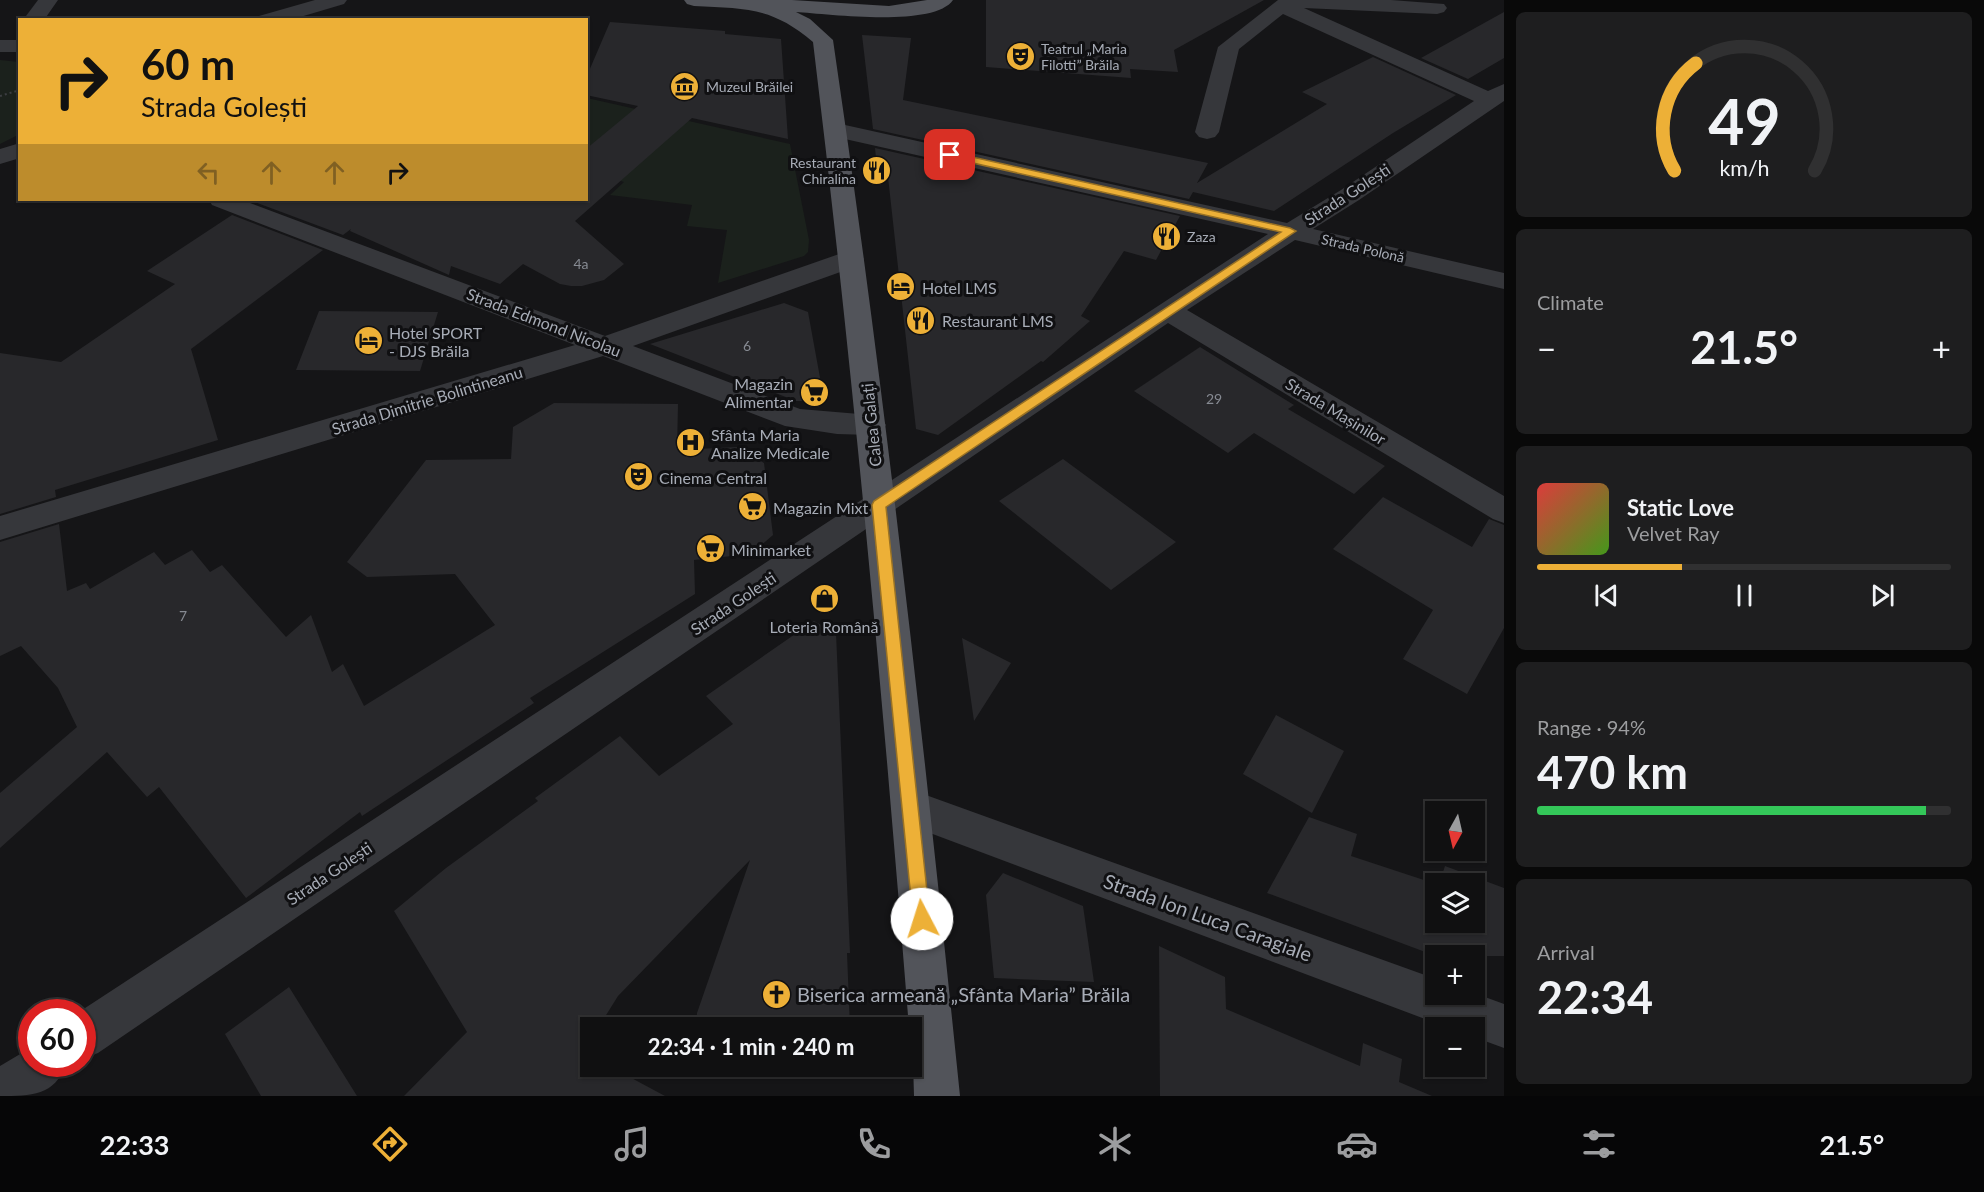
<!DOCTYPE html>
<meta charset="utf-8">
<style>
body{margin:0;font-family:Lato,sans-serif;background:#1e1e1f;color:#f1f3f6;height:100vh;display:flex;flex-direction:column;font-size:22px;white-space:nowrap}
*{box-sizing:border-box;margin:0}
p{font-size:20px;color:#9c9d9f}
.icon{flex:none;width:33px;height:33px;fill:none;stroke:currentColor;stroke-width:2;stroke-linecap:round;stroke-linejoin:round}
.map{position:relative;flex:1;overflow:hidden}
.side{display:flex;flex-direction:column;gap:12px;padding:12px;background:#090909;width:480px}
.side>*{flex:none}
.top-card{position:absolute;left:18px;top:18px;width:570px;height:183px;border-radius:0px;box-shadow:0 2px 4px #0004,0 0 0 2px #303031;background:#edb037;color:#111;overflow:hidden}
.needle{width:39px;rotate:188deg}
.controls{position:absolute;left:1425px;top:801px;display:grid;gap:12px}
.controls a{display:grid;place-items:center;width:60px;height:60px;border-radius:0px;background:#101011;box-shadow:0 2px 4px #0004,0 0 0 2px #303031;font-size:30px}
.speed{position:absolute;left:18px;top:999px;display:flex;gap:12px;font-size:30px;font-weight:700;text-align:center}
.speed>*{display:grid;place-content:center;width:78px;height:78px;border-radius:50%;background:#101011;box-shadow:0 2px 4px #0004,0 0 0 2px #303031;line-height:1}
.speed .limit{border:9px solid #d22;background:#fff;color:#111}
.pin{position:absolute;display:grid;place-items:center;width:51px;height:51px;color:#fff;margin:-26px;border-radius:12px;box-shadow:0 3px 9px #0006}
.me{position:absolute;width:66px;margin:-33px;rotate:355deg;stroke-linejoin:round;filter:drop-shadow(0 0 4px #0008)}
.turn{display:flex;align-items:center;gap:21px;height:126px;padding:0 24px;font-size:27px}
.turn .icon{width:78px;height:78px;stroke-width:2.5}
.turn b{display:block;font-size:42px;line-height:51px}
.lanes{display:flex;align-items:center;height:57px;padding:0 24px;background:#0003;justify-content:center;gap:30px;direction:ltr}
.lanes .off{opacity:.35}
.big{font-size:45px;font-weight:700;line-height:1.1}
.side .widget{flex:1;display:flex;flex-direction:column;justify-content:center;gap:9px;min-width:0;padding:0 21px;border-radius:9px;background:#1e1e1f}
.side .dial{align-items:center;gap:0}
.dial svg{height:156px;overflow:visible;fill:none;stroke:#303031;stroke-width:7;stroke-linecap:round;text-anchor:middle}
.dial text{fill:#f1f3f6;stroke:none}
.song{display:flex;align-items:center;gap:18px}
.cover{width:72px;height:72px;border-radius:9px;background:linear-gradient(135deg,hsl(0 70% 55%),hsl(100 70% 35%))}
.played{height:6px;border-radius:3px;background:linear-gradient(90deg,#edb037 35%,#303031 35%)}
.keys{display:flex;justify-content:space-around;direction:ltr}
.heat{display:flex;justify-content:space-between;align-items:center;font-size:33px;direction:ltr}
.charge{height:9px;border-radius:4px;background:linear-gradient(90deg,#34c759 94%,#303031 0)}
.trip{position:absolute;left:580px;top:1017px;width:342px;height:60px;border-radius:0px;background:#101011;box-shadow:0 2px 4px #0004,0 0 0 2px #303031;font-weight:700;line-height:60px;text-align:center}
.tab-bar{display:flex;height:96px;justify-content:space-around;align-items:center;background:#060607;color:#9c9d9f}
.tab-bar .icon{width:42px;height:42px}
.tab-bar .selected{color:#edb037}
.tab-bar b{font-size:27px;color:#f1f3f6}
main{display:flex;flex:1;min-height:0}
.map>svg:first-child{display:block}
.green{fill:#1b211c}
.building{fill:#28282b}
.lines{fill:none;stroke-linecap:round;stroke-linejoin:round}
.path{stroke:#3c3e42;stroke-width:2;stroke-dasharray:2 3;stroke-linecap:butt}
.minor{fill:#36373b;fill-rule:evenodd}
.major{fill:#52545a;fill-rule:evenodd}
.route{fill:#edb037;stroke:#9a7224;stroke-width:1.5}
.labels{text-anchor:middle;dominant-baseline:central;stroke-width:6;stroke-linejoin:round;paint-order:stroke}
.far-poi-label{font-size:14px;fill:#a7acb6;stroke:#101012;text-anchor:start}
.far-street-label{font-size:14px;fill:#a7acb6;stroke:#101012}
.number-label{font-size:14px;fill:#868a92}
.street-label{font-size:16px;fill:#a7acb6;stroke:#101012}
.poi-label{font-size:16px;fill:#a7acb6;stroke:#101012;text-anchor:start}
.near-street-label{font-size:20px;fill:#a7acb6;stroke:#101012}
.near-poi-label{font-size:20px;fill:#a7acb6;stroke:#101012;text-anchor:start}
</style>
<main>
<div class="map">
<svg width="1504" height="1096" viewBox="0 0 1504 1096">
<rect width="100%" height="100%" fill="#151517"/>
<path class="green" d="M0 60 19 62 20 134 0 144Z
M587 98 790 144 809 240 808 252 804 256 718 283 727 230 687 226 692 205 610 195 624 182 587 169Z"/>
<path class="building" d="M986 0H1264L1174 50 1178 72 1130 69 1131 78 986 67Z
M1504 12V58L1468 79 1421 58Z
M610 22 725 31V34L781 39 788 139 692 118 575 221 624 264 604 280 582 286H571L560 284 523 264 500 284 451 266 449 275 350 231 351 229 343 235 252 201 255 200H586V149L638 106 586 95V78Z
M862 35 911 38 903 100 1208 163 1197 183 1327 104 1302 92 1373 57 1456 95 1393 133 1274 211 1193 192 1189 199 873 129Z
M875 148 1180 216 1156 260 1124 251 1081 316 1090 321 1043 362 1041 361 938 435 916 429 888 177H878Z
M232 215 323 250 191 349 218 440 55 490 56 497 0 514V353L61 362 175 284 147 271Z
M784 303 808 312 823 394 802 401H796L650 344Z
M319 311 438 312 420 371 296 370Z
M1200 347 1294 405 1288 409 1385 466 1354 494 1254 433 1228 453 1134 391Z
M554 403 678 404 677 450 738 447 764 463 773 535 751 554 694 560 695 594 530 698 534 703 362 816 360 812 246 898 159 787 147 797 107 752 0 848V793L77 727 58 688 21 646 0 656V542L59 524 67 591 86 583 90 589 154 552 165 565 192 550 210 572 222 565 286 637 311 615 332 672 343 664 364 706 495 625 455 574 367 577 347 562 426 460 511 459 513 427Z
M1063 459 1176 542 1111 590 999 501Z
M1383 497 1472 547 1489 519 1504 525V628L1467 694 1403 659 1433 610 1333 549Z
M814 621 836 633 850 953H847L850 1028H696L697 1013 750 860 618 996 598 1028H591V1037L582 1052 591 1057V1066H609L665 1096H404L467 1032 394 911 446 868 538 801 535 798 620 736 659 776 733 724 706 696Z
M962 638 1011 663 974 721Z
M1276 715 1344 751 1312 813 1243 774Z
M1309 817 1357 834 1351 856 1436 884V922H1474V884H1439L1445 866 1504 888V956H1436L1267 893Z
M1003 873 1083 906 1094 982 994 978 986 895Z
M1159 946 1225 977 1226 1009 1360 1066 1363 1043 1402 1059 1399 1082 1432 1096H1160Z
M289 987 357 1096H261L225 1034Z
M706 1066H851V1078L708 1070Z"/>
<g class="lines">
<path class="path" d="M0 96 20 90"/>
<path class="minor" d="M38 0H58L44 20H23Z
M315 0H347L344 4 290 20H256L259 16Z
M1278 0H1391L1444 4 1447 8 1444 12 1437 14 1304 8 1488 91 1504 84V101L1359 200 1313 229 1504 273V289L1295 240 1187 310 1504 496V523L1493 519 1168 323 98 1053 82 1059V1012H79L1268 234 836 137 828 135 824 130 828 125 836 123 1287 223 1341 190 1474 101 1283 14 1239 49 1219 132 1215 137 1207 139 1199 137 1195 132 1218 47Z
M0 40H20V52H0Z
M20 143V158L0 164V149Z
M209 200H242L605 336 842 253 851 251 860 253 864 259 860 265 633 346 800 409 871 415 882 418 886 425 882 432 871 435 837 434 785 426 603 356 0 540V516L575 345 212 205Z
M912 790 1436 979V994L1474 993 1504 1004V1048L1474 1037V1028H1449L898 821 892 808 898 795Z
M32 1047V1064H66C55 1096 31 1096 0 1096V1066Z"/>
<path class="major" d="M684 0H792L889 6 927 0H953C934 28 828 14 796 12L810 19 833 40C885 391 924 743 960 1096H914L912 1028H909C883 698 853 370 813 42 771 6 745 9 694 6L687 4Z"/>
</g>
<path class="route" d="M950 152 1290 228 1296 231 886 507 930 919 928 925 922 927 916 925 913 919 872 505 874 501 1281 232 946 157 945 155Z"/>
<defs>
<symbol id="theatre-disc" viewBox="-11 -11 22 22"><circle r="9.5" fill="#edb037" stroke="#101012"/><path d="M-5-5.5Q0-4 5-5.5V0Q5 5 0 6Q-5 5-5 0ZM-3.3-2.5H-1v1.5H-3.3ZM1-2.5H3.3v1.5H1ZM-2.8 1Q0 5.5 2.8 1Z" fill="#111"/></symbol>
<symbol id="museum-disc" viewBox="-11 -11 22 22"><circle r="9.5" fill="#edb037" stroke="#101012"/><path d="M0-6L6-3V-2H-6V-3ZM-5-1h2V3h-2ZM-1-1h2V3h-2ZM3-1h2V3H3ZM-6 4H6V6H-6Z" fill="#111"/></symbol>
<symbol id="restaurant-disc" viewBox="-11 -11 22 22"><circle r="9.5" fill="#edb037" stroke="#101012"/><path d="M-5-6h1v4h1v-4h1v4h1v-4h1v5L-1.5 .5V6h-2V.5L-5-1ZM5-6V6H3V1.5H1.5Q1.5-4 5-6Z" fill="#111"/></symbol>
<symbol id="hotel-disc" viewBox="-11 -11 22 22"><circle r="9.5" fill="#edb037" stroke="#101012"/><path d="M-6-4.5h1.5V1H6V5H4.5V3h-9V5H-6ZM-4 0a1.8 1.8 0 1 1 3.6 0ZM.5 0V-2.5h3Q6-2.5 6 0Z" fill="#111"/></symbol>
<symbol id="supermarket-disc" viewBox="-11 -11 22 22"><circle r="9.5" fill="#edb037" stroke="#101012"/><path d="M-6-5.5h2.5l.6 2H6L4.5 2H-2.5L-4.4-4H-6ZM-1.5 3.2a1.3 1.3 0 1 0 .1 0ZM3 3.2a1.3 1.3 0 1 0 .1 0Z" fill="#111"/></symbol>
<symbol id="hospital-disc" viewBox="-11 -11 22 22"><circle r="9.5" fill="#edb037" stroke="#101012"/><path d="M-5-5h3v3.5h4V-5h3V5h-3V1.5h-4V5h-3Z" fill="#111"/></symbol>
<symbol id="shop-disc" viewBox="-11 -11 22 22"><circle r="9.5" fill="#edb037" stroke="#101012"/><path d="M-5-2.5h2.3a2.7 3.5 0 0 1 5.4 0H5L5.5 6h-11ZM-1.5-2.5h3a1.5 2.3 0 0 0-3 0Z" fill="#111"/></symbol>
<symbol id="church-disc" viewBox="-11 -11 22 22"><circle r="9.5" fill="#edb037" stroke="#101012"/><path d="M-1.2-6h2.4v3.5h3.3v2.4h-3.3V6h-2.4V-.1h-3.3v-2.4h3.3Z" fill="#111"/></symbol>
</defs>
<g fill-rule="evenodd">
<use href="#theatre-disc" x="1004" y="40" width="33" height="33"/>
<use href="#museum-disc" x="668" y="70" width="33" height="33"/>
<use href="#restaurant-disc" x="860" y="154" width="33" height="33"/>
<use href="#restaurant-disc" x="1150" y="220" width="33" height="33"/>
<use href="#hotel-disc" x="884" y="270" width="33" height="33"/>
<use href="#restaurant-disc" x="904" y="304" width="33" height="33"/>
<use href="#hotel-disc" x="352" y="324" width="33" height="33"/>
<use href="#supermarket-disc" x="798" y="376" width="33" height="33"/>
<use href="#hospital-disc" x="674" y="426" width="33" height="33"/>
<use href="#theatre-disc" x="622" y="460" width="33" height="33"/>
<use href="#supermarket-disc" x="736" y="490" width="33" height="33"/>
<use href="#supermarket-disc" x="694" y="532" width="33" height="33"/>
<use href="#shop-disc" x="808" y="582" width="33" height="33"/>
<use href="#church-disc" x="760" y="978" width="33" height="33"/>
</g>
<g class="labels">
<g class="far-poi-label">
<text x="1041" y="48">Teatrul „Maria<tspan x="1041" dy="16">Filotti” Brăila</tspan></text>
<text x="706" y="86">Muzeul Brăilei</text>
<text x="856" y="162" text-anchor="end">Restaurant<tspan x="856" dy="16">Chiralina</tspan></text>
<text x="1187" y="236">Zaza</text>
</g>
<g class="far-street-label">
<text transform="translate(1363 248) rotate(13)">Strada Polonă</text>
</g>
<g class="number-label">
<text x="581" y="263">4a</text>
<text x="747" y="345">6</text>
<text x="1214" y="398">29</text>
<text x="183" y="615">7</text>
</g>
<g class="street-label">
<text transform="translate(1347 194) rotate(-33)">Strada Golești</text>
<text transform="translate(544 322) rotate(21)">Strada Edmond Nicolau</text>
<text transform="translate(427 400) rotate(-17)">Strada Dimitrie Bolintineanu</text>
<text transform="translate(1336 411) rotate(31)">Strada Mașinilor</text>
<text transform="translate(871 425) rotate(-96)">Calea Galați</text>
<text transform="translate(733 603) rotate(-34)">Strada Golești</text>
<text transform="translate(329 873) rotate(-34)">Strada Golești</text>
</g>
<g class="poi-label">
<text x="922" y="287">Hotel LMS</text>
<text x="942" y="320">Restaurant LMS</text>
<text x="389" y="332">Hotel SPORT<tspan x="389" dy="18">- DJS Brăila</tspan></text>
<text x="793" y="383" text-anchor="end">Magazin<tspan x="793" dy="18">Alimentar</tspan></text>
<text x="711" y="434">Sfânta Maria<tspan x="711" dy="18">Analize Medicale</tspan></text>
<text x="659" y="477">Cinema Central</text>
<text x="773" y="507">Magazin Mixt</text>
<text x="731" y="549">Minimarket</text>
<text x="824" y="626" text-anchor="middle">Loteria Română</text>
</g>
<g class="near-street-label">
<text transform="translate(1208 917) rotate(20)">Strada Ion Luca Caragiale</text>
</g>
<g class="near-poi-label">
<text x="797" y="994">Biserica armeană „Sfânta Maria” Brăila</text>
</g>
</g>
</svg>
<div class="controls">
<a><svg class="needle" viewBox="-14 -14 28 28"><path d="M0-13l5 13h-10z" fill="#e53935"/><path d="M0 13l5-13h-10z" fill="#9c9d9f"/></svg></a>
<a><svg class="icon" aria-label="layers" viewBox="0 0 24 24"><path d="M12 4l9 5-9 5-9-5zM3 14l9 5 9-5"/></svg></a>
<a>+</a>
<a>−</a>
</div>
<div class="speed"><div class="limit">60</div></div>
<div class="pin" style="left:950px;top:155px;background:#d93025"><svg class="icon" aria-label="arrive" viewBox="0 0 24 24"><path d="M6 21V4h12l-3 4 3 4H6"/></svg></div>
<svg class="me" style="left:922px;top:919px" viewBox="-20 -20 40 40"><circle r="19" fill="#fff"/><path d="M0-13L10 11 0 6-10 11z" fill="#edb037"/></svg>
<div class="trip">22:34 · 1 min · 240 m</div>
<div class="top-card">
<div class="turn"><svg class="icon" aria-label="right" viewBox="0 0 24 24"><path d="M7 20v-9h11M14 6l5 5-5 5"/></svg><div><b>60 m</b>Strada Golești</div></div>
<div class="lanes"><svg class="icon off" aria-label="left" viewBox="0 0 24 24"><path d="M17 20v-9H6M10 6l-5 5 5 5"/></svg><svg class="icon off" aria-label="ahead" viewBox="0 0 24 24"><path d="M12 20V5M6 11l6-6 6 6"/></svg><svg class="icon off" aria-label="ahead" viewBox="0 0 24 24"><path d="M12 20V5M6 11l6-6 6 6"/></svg><svg class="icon" aria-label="right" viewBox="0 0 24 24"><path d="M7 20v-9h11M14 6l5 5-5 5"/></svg></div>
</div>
</div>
<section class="side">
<div class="widget dial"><svg viewBox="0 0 100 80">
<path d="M14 69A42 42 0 1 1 86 69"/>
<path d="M14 69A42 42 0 0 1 25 14" stroke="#edb037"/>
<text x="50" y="56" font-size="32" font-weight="700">49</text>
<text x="50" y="72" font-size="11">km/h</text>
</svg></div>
<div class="widget"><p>Climate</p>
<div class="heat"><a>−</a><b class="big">21.5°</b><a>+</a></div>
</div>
<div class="widget">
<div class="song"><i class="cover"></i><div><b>Static Love</b><p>Velvet Ray</p></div></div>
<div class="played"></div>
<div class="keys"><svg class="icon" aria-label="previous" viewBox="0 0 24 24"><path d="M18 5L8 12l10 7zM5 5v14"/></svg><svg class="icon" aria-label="pause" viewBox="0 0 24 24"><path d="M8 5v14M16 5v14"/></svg><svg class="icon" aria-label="next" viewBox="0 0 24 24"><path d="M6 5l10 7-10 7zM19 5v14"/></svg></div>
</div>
<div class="widget"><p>Range · 94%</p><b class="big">470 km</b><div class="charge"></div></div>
<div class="widget"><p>Arrival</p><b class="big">22:34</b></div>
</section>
</main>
<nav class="tab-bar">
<b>22:33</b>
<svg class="icon selected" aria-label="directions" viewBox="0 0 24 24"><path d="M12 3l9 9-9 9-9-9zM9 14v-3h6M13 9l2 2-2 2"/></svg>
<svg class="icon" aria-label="music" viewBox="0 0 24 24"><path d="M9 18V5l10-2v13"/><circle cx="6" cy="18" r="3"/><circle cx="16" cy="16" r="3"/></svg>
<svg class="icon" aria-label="phone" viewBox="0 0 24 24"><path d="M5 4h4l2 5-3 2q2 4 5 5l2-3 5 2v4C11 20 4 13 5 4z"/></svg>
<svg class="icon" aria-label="climate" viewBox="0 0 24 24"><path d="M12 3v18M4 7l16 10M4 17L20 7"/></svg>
<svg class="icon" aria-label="car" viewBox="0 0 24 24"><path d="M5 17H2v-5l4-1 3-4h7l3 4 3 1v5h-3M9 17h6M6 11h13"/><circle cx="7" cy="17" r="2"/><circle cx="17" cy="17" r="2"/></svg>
<svg class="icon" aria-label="filters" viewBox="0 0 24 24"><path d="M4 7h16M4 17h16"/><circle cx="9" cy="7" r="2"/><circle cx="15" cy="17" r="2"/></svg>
<b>21.5°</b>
</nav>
